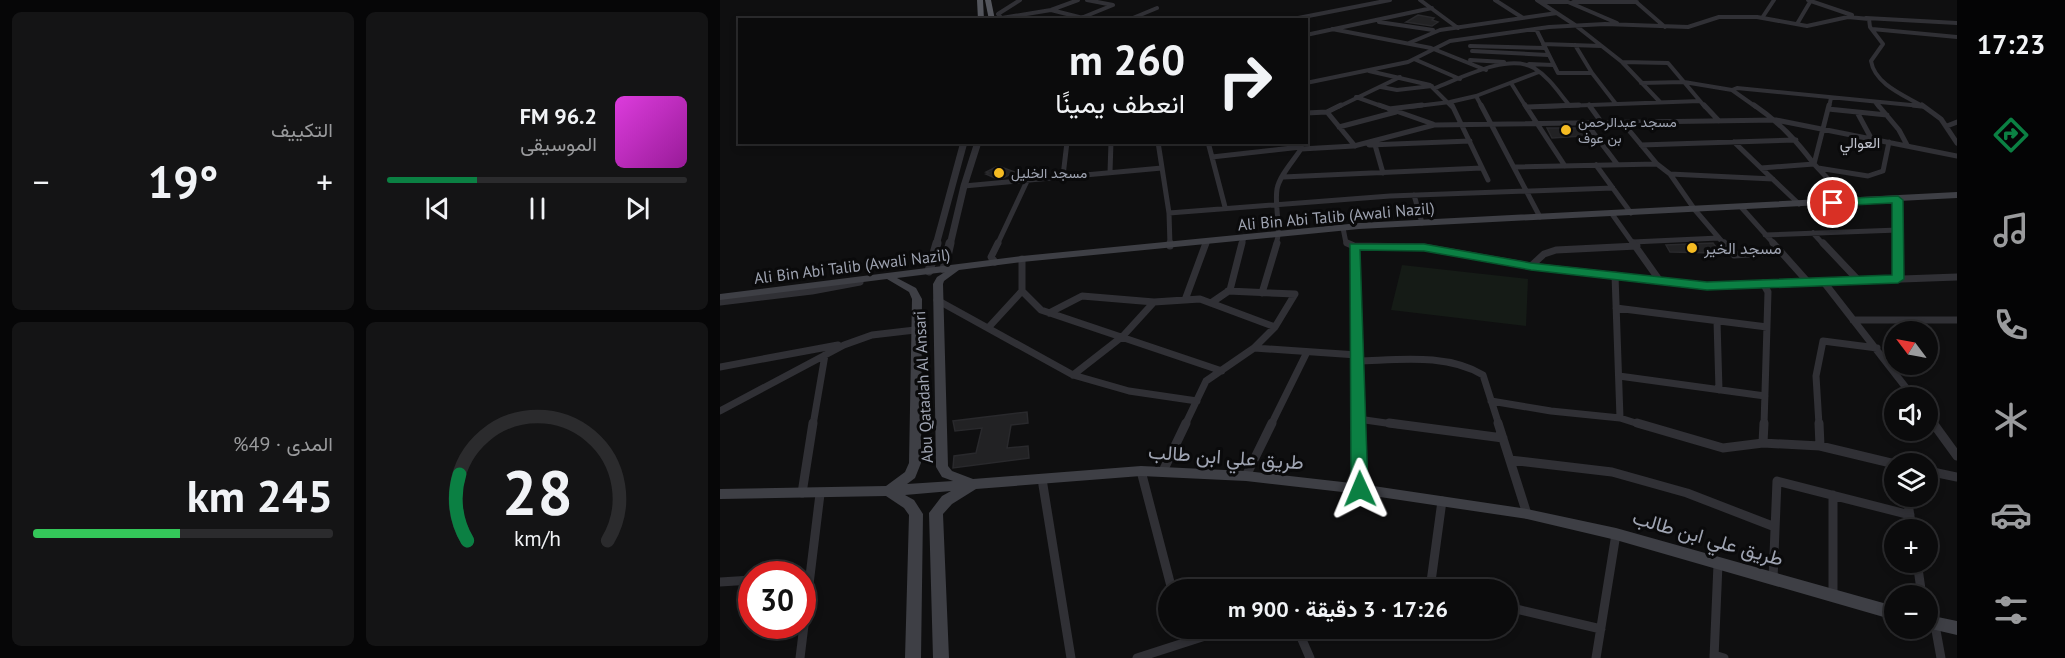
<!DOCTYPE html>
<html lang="ar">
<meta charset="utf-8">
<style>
body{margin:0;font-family:"PT Sans",Vazirmatn,sans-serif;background:#141415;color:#f1f3f6;direction:rtl;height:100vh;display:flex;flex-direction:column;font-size:22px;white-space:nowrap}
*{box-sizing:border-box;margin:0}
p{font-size:20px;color:#9a9b9d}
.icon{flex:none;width:33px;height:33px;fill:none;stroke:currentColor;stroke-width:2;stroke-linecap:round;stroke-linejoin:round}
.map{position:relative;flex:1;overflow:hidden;direction:ltr}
.sheet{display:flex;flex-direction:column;gap:12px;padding:12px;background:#060607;width:720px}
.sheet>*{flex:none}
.hud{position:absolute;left:18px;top:18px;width:570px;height:126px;border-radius:0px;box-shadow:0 3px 9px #0003,0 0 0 2px #2b2b2d;direction:rtl;background:#0b0b0c;color:#f1f3f6;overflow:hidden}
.needle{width:39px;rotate:302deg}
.controls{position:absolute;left:1164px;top:321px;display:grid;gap:12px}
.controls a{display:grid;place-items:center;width:54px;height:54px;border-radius:50%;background:#0b0b0c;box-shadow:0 3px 9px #0003,0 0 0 2px #2b2b2d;font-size:30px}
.speed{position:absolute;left:18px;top:561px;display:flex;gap:12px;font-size:30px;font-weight:700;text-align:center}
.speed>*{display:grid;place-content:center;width:78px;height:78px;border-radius:50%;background:#0b0b0c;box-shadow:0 3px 9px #0003,0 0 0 2px #2b2b2d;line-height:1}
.speed .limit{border:9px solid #d22;background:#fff;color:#111}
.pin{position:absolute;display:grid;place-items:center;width:51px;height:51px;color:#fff;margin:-26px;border:3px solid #fff;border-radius:50%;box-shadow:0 2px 6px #0007}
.me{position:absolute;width:66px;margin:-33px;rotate:359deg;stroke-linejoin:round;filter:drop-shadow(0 0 4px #0008)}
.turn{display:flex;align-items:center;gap:21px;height:126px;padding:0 24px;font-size:27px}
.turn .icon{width:78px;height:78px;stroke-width:2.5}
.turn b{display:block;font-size:42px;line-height:51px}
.big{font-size:45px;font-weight:700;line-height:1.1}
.sheet .tile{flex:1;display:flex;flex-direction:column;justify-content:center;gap:9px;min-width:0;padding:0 21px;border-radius:9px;background:#141415}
.sheet .dial{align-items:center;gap:0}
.dial svg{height:156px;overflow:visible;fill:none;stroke:#2b2b2d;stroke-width:7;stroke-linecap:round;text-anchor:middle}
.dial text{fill:#f1f3f6;stroke:none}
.song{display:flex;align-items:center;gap:18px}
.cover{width:72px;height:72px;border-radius:9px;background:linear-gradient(135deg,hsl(300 70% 55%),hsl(300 70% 35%))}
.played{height:6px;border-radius:3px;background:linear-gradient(90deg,#0b8043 30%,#2b2b2d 30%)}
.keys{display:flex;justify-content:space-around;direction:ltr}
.heat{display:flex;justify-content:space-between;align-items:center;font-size:33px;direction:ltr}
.charge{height:9px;border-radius:4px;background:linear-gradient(90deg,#34c759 49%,#2b2b2d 0)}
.sheet .tiles{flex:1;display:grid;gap:12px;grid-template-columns:repeat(2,1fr)}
.trip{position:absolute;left:438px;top:579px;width:360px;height:60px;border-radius:30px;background:#0b0b0c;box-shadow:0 3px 9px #0003,0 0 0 2px #2b2b2d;font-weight:700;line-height:60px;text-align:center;direction:rtl}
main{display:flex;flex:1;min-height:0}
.dock{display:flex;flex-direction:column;width:108px;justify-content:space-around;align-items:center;background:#040405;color:#9a9b9d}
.dock .icon{width:42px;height:42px}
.dock .active{color:#0b8043}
.dock b{font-size:27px;color:#f1f3f6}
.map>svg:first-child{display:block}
.green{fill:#151b16}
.building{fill:#222224;stroke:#29292c;stroke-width:1.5}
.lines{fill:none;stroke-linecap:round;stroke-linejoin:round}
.minor-far3{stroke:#303035;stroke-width:4}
.minor-far2{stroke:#303035;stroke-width:5}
.minor-far1{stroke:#303035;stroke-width:7}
.minor{stroke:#303035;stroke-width:9}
.tertiary-far1{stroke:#303035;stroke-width:7}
.tertiary{stroke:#303035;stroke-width:9}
.secondary{fill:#3e3f45;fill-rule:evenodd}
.trunk{fill:#54565d;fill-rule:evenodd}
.route{fill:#0b8043;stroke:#07532c;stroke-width:1.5}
.poi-dot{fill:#f5bb22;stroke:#0a0a0b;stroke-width:2}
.labels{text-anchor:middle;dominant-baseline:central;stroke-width:6;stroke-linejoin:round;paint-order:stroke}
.far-poi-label{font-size:14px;fill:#9fa4b2;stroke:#0a0a0b;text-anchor:start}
.far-neighbourhood-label{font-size:15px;fill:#c0c3cd;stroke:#0a0a0b}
.street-label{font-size:16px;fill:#9fa4b2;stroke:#0a0a0b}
.poi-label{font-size:16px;fill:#9fa4b2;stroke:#0a0a0b;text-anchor:start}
.near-street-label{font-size:20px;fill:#9fa4b2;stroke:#0a0a0b}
</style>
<main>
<nav class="dock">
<b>17:23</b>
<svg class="icon active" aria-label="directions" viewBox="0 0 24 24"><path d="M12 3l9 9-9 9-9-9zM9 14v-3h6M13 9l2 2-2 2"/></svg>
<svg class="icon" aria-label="music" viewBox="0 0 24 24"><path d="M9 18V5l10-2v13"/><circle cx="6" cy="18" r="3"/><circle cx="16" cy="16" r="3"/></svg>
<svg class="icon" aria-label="phone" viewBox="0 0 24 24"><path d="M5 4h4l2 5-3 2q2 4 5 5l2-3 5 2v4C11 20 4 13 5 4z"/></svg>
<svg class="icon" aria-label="climate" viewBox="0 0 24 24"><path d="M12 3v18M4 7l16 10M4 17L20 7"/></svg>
<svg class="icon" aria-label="car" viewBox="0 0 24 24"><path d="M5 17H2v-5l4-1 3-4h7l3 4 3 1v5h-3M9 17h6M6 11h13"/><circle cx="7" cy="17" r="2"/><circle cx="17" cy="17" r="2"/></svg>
<svg class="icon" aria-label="filters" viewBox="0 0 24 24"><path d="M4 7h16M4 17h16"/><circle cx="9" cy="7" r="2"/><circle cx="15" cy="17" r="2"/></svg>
</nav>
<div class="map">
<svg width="1237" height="658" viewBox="0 0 1237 658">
<rect width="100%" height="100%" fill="#0f0f10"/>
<path class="green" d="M682 265 808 279 806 326 671 310Z"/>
<path class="building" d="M698 15 714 18 712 20 718 22 712 26 686 22Z
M827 128H861L865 132 862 136 832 138Z
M276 167H281L295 172 283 178H275L266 174 269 173 266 172Z
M993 243 999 251 995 253 950 252 946 245Z
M307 412 308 423 291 425 287 448 308 446 309 458 233 468 234 456 256 453 262 428 235 431 233 421Z"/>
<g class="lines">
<path class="minor-far3" d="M700 0 738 28
M775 0 803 18
M817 0 855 25 902 62 940 102
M1088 0 1132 15
M915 1 945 27
M820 2H848L897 23
M853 2H917
M331 10 363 18
M282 18 331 10 358 0
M361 18 393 5 367 0
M1042 18 1054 0
M1146 18 1237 23
M283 20 278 14 300 0
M408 20 437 8
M568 20 670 0
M659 22 713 30
M1077 24 1090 2
M612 29 711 48 766 70
M816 29 838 73H872
M1152 29 1237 37
M586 35 712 8
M689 43 720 30 837 13
M823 44 881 46
M855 45 872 73 896 104
M750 46 825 48
M752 51 828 55
M694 59 740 79
M750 60 784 62
M902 62 948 63 980 101
M809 64 833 65
M649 71 710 85 732 107
M586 83 688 62 730 41 829 27 885 24 968 27 999 17H1037L1087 26 1128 17 1149 19 1150 27 1163 44 1151 61C1155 85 1186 96 1204 107
M791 83 806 107
M921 83 964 82 1012 90
M661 87 677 90 712 86
M715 88C741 78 788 53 814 68 829 77 839 93 850 106
M756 96 762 107
M636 97 664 107
M1155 102 1159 107
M618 107 680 77
M689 107 730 102 756 96 819 72
M816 107 980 101 985 107
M1036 107 1012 90 1017 88 1201 106
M1109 107 1111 98"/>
<path class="minor-far2" d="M659 105 713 124
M732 105 768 180
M761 105 820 217
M805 105 845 166
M869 105 882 123
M984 105 999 121
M1034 105C1059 122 1076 140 1094 164L1041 168 1079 204
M1109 105 1094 164 1130 202
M1158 105 1179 130 1187 145
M1193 105 1201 106
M1202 105 1221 119 1237 143
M807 107 859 105
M669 109 702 105
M1108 109 1167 115
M607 112 635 146
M1137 112 1151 138
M586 113 607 112 621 105
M866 123 897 164
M903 123 937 164 950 174 975 210 1005 245
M1227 126 1237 122
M619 127 676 112
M438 142 449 213 450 245
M488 142 505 207
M1014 142 1041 168
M649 145 750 141
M655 145 663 173
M921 145 1076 140
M581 149 634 146 714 125 1056 120 1237 156
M492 157 581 147
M876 165 911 213
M794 167 937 164
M1098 168 1148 176 1163 171 1169 142
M390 172 391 142
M950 174 1053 179
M343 176 347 142
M563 177 762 168
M244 186 442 168
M694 195 702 223
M1178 200V245
M1021 207 1055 245
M449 213 670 196 893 188
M892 214 914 245
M623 228 626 243 631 245
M1093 233 1104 245
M1045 235 1178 230
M913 242 999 238
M277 245 308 179
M485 245 486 242
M522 245 524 237
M556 245C562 226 554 208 557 189 559 176 574 160 581 149V142"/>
<path class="minor-far1" d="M450 243V246
M627 243 634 246 638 425
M913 243 940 281
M1004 243 1014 255 1061 252
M1053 243 1087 281
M1103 243 1138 280
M1178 243V279
M634 246 704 247 811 266 987 286 1237 277
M275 262 271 257 278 243
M811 266 824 254 836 250 917 246
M895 275 900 418
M1103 281 1194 398
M1043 283 1048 292 1044 425
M302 291 321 310 502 371
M508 291 575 294 555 327 534 348
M542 293 557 243
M217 300 353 375 409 391 477 401
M465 300 486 243
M0 302 92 291 140 282
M491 303 510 290 522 243
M896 308 1047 327
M329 313 362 296 434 302
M1133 320H1237
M997 321 999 390
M268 328 302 291V259
M637 361C679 360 726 353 763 375L779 425
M0 367 118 345
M353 375 403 336 434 302 480 299 555 327
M899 376 1045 396
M771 401 831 411 900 418 922 425
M0 411 124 345 152 335 195 330
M1208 416 1214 425
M638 419 680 425
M93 425 105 355
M465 425 486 381 534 348 637 355
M551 425 587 352
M1099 425 1096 376 1103 341 1157 348"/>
<path class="minor" d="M638 423 640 489
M669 423 783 438
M778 423 807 514
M917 423 1003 448 1043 443 1100 446 1175 464
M1099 423 1100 446
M1213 423 1237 456
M1043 443 1044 423
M790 460 892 472 967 493 1055 527
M421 471 452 590
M443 471 466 423
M1208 471 1237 477
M526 476 552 423
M322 479 351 658
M82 493 93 423
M1113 495V596
M1187 496 1192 530
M1197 562 1202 596
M1053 579 1057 481 1190 515
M0 582 32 580
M710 589 722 501
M632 590 646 585 713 590
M788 607 881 629
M1215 625 1221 658
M462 628 465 642
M577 628 590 658
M994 655 1004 658
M80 658 100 494
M417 658 510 628
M876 658 896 534
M994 658 998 564"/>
<path class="tertiary-far1" d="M216 245 244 142
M230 245 244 186 258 142"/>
<path class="tertiary" d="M224 269 230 243
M209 271 217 243"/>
<path class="secondary" d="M1237 192V198L639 229 302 262 239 270 224 281 223 284 228 466 232 471 253 479 421 466 526 471 640 484 807 509 896 528 1174 606V620L896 540 807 519 640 494 526 481 421 476 256 489 232 504 223 514 229 658H213L209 513 222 496 231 491 185 495 194 500 203 514 201 658H185L189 515 184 508 166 496 0 499V489L166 486 185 472 189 463 192 299 189 292 167 279 0 300V294L302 256 639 223ZM225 272 217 277 213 284 216 467 222 477 233 481 187 484 195 478 201 463 202 299 196 288 177 278Z
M1208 615 1237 621V635L1207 628Z"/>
<path class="trunk" d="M257 0H263L264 20H258Z
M265 0H271L275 20H269Z"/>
</g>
<path class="route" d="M1178 196 1183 200 1184 279 1178 283 987 290 811 270 704 251 640 250 648 489 646 494 640 496 634 494 631 489 630 244H704L811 263 987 282 1172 275V203L1113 206 1108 203 1113 199Z"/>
<g class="poi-dot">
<circle cx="846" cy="130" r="6"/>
<circle cx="279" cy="173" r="6"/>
<circle cx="972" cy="248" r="6"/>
</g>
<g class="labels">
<g class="far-poi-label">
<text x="858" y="122">مسجد عبدالرحمن<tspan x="858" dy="16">بن عوف</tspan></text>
<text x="291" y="173">مسجد الخليل</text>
</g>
<g class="far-neighbourhood-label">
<text x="1140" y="142">العوالي</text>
</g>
<g class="street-label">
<text transform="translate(616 216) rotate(-5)">Ali Bin Abi Talib (Awali Nazil)</text>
<text transform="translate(132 266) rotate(-7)">Ali Bin Abi Talib (Awali Nazil)</text>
<text transform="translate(203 387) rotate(-93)">Abu Qatadah Al Ansari</text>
</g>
<g class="poi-label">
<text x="984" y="248">مسجد الخير</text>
</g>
<g class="near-street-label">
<text transform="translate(506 457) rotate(4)">طريق علي ابن طالب</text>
<text transform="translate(988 538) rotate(16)">طريق علي ابن طالب</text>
</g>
</g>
</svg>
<div class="controls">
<a><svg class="needle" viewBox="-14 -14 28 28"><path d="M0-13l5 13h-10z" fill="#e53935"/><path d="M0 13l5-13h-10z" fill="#9a9b9d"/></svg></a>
<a><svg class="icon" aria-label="sound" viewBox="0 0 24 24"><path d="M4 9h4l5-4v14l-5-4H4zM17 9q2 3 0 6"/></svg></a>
<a><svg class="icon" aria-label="layers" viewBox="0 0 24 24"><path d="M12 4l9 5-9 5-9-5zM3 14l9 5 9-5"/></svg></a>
<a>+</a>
<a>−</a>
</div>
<div class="speed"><div class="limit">30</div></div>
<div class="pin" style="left:1113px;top:203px;background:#d93025"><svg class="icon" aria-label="arrive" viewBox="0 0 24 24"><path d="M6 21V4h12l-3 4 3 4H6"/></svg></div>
<svg class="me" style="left:640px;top:489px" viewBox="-20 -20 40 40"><path d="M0-17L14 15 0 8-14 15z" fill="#0b8043" stroke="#fff" stroke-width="4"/></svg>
<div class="trip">17:26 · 3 دقيقة · 900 m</div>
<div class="hud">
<div class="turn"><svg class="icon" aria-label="right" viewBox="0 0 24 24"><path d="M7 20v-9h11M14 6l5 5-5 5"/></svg><div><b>260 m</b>انعطف يمينًا</div></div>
</div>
</div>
<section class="sheet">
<div class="tiles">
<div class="tile">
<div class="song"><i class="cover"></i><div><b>96.2 FM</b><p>الموسيقى</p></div></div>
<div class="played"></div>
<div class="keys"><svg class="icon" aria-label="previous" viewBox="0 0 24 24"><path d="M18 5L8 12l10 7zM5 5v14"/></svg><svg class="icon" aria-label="pause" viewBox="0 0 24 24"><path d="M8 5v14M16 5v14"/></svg><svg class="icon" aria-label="next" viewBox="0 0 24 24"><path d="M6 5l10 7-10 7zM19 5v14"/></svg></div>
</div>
<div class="tile"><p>التكييف</p>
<div class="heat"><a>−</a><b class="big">19°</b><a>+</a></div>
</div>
<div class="tile dial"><svg viewBox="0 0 100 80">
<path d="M14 69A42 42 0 1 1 86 69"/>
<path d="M14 69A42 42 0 0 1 10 35" stroke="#0b8043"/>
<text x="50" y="56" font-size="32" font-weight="700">28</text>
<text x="50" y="72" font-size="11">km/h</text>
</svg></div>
<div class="tile"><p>المدى · 49%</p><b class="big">245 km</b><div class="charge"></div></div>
</div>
</section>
</main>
